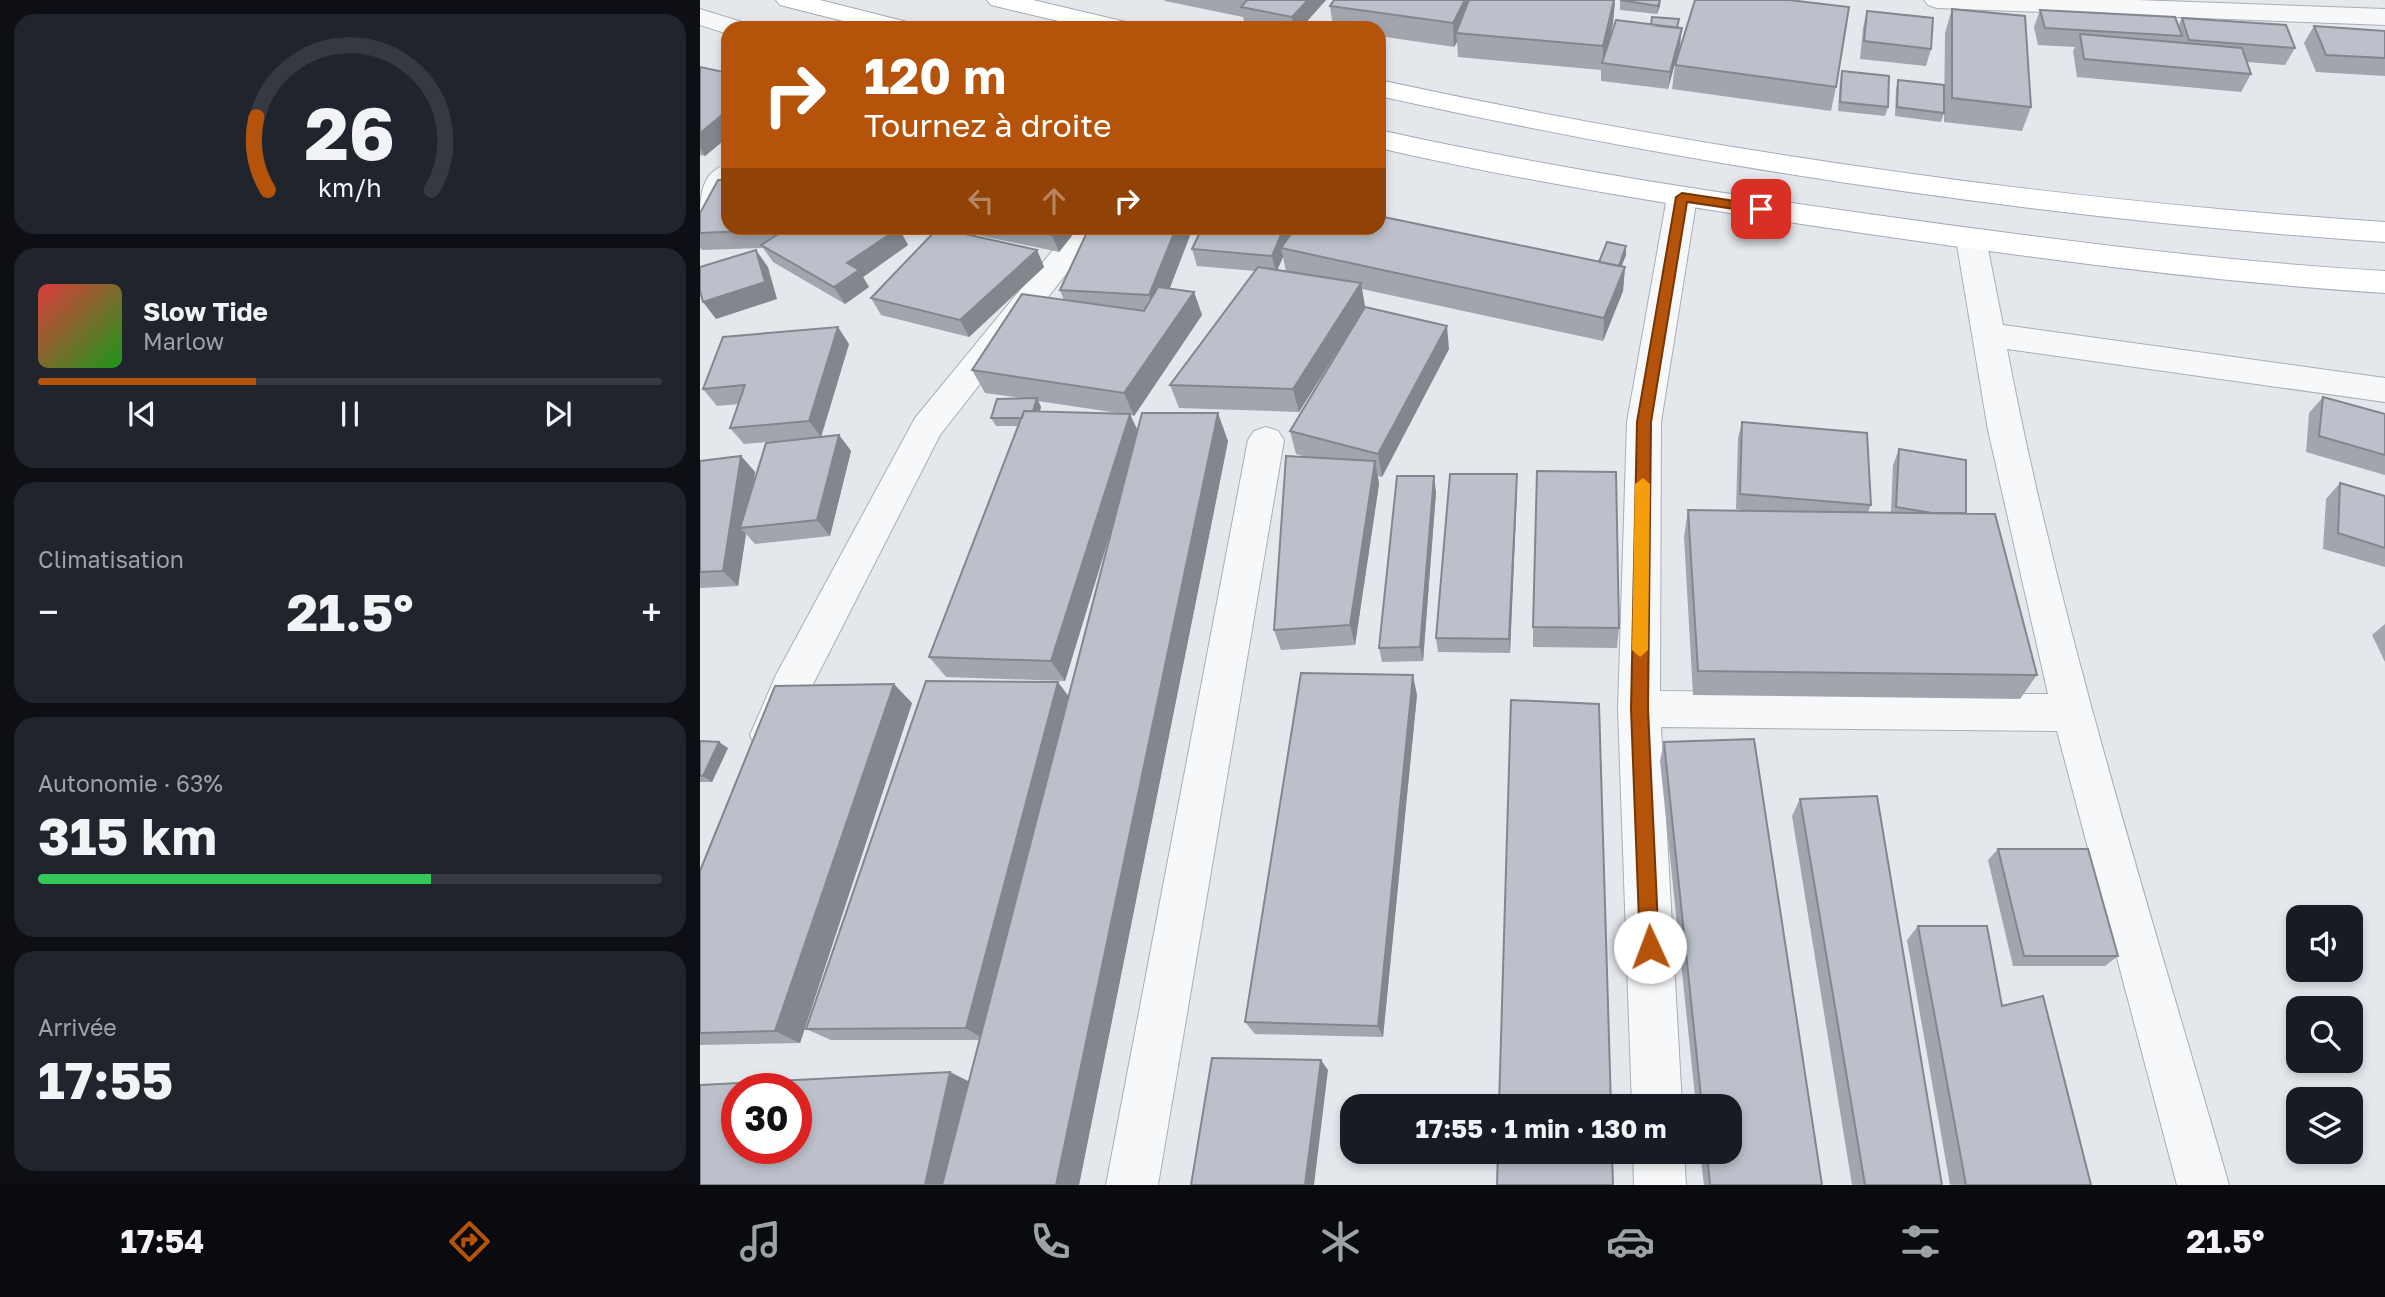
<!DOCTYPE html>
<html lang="fr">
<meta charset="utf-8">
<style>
body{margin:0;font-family:"Golos Text",sans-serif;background:#20242c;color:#f1f3f6;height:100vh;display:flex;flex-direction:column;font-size:26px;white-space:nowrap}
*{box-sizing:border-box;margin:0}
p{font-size:23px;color:#9ea1a6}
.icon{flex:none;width:38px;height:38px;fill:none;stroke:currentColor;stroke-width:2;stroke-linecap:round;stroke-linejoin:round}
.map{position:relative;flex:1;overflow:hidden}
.side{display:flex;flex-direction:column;gap:14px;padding:14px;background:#0d0f14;width:700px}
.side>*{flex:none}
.banner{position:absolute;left:21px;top:21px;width:665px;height:214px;border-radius:21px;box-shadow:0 4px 10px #0003;background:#b45309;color:#fff;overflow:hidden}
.fabs{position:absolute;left:1586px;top:905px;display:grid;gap:14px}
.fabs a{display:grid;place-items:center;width:77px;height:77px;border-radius:14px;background:#171b24;box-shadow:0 4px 10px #0003;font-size:35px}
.speed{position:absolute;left:21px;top:1073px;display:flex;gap:14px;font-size:35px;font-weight:700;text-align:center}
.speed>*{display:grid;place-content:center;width:91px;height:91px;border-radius:50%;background:#171b24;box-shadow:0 4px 10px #0003;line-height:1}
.speed .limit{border:10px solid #d22;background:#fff;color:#111}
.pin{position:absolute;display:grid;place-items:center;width:60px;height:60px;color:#fff;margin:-30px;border-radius:14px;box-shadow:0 4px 10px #0006}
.me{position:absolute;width:77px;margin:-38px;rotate:358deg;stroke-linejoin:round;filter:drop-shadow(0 0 5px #0008)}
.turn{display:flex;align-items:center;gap:24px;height:147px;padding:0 28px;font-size:32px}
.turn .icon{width:91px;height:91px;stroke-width:2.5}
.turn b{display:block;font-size:49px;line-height:60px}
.lanes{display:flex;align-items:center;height:66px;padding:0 28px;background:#0003;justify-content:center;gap:35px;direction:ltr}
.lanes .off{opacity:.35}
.big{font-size:52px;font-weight:700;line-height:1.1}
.side .card{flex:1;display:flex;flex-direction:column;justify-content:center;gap:10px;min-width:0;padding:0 24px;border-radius:21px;background:#20242c}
.side .dial{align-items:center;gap:0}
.dial svg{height:182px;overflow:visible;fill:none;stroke:#363941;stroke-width:7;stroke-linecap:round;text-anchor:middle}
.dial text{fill:#f1f3f6;stroke:none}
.song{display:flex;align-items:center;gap:21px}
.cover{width:84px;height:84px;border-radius:10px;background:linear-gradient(135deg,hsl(0 70% 55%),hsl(120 70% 35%))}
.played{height:7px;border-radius:4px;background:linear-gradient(90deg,#b45309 35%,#363941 35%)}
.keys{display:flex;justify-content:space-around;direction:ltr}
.heat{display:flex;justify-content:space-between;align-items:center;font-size:38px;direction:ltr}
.charge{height:10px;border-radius:5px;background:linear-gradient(90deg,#34c759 63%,#363941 0)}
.trip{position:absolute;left:640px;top:1094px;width:402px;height:70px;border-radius:21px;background:#171b24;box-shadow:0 4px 10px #0003;font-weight:700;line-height:70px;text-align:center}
.tabs{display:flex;height:112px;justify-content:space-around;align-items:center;background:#090b0e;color:#9ea1a6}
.tabs .icon{width:49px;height:49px}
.tabs .selected{color:#b45309}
.tabs b{font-size:32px;color:#f1f3f6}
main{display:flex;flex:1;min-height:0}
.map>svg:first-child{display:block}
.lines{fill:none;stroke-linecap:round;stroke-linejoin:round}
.minor-casing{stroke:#a9aeb7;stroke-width:2}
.tertiary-casing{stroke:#a9aeb7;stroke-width:2}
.primary-casing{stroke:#a3abb8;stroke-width:2}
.minor{fill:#f7f8fa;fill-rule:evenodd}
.tertiary{fill:#f7f8fa;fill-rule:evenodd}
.primary{fill:#fff;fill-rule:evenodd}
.wall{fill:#a1a5ae;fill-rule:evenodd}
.shaded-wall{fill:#83868d}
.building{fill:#bbc0ca;stroke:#83868d;stroke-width:2;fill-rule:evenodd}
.route{fill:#b45309;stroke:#753606;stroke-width:2}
.slow{fill:#f59e0b}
</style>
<main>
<section class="side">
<div class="card dial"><svg viewBox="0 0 100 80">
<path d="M14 69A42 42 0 1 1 86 69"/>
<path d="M14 69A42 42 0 0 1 9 37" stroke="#b45309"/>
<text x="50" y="56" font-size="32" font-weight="700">26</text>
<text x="50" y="72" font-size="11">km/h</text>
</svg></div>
<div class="card">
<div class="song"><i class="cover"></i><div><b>Slow Tide</b><p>Marlow</p></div></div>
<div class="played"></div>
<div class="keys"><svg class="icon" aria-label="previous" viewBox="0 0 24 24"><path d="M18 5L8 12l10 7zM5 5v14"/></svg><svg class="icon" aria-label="pause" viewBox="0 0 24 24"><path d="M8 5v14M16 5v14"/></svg><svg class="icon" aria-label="next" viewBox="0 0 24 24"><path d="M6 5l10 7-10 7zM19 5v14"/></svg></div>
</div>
<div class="card"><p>Climatisation</p>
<div class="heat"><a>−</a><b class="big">21.5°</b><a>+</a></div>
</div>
<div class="card"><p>Autonomie · 63%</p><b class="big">315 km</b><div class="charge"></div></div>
<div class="card"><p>Arrivée</p><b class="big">17:55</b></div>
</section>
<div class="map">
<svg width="1685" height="1185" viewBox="0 0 1685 1185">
<rect width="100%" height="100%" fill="#e4e7ec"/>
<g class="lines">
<defs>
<path id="minor" d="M1224 0H1437L1685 9V25L1237 8 1228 5Z
M0 9 45 23 49 28H28V34L0 25Z
M982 188 992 190 997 197 961 422 960 691 1348 694 1288 430 1256 239 1260 232 1271 229 1282 232 1286 239 1303 325 1685 378V402L1307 349C1361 632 1450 909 1529 1185H1477L1357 731 961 727 982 1106H932L918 709 927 422 967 197 972 190Z
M371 228H402L240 435 109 692 86 748 71 754 56 748 50 735 76 675 215 418Z
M566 427 578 431 584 440 458 1185H406L548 440 554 431Z
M933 1152H984L986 1185H934Z"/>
<path id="tertiary" d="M28 164C28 187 26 211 0 218 0 194 2 171 28 164Z"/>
<path id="primary" d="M76 0H120L211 23 215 28H171L80 5Z
M287 0H333L430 23 434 28H388L291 5Z
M679 80C1009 151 1348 200 1685 222V242C1348 219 1009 169 679 96Z
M679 130C841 166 1005 191 1169 214 1341 238 1512 261 1685 271V293C1512 282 1341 259 1169 234 1005 210 841 185 679 148Z"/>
</defs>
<use href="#minor" class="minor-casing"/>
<use href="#tertiary" class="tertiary-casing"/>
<use href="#primary" class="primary-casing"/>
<use href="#minor" class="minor"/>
<use href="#tertiary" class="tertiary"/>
<use href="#primary" class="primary"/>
</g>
<path class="wall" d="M464 0H626L601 28H566L545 24 543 17 465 1Z
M915 0 913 23 908 44 978 28 980 45 968 89 901 81V70L758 57 757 42 754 47 679 36V28H633L630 6Z
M920 0H961L960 6 957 14 920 10Z
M1252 9 1331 107 1322 131 1244 122 1245 33Z
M1340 10 1478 26 1482 18 1595 48 1585 65 1547 62 1551 74 1541 92 1377 77 1373 51 1375 47 1338 45 1334 27Z
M1167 11 1231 49 1226 66 1160 59 1163 28Z
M1614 26 1685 31V76L1616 72 1604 43Z
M975 65 1136 87 1131 111 972 89Z
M0 67 28 73V137L5 156 0 155Z
M1142 71 1188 107 1185 116 1138 111 1140 80Z
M1198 80 1244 113 1241 122 1195 116 1196 89Z
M0 213 28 228H197L208 245 163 277 169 287 145 304 73 262 63 248 2 250 0 248Z
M252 228H378L359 252 253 230Z
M502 228 899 262 926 246V255L921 267H925L923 291 903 341 662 289 665 307 599 412 479 408 470 385 555 271 497 266 492 249ZM583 257 586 272 577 270Z
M337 250 344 267 269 337 181 315 171 298Z
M470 288 494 292 502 315 434 416 430 415 438 431 528 441 379 1185H0L250 1072 269 1082 279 1040H131L106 1029 369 696 418 508 365 681 246 677 229 657 318 426H296L291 418 321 398 285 393 272 370 364 300 360 290ZM338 401 418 413 340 412 341 407Z
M149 344 121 437 44 444 30 428 39 404 17 406 3 389Z
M749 349 682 477 678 476 679 484 655 645 581 650 574 630 610 458 596 454 590 431Z
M1623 397 1685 414V475L1606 452 1609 413Z
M1042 422 1171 505 1168 512H1191L1193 465 1199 449 1266 513 1337 675 1320 699 993 695 984 537 988 510 1049 511 1036 509 1038 438Z
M139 435 151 451 130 536 55 544 46 534 38 586 0 588V461L41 456 55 472 53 487Z
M817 474V490L810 653 738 652 736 638Z
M1640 483 1685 496V567L1623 549 1626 499Z
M736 492 723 661 682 662 679 648Z
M1685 624V662L1672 635Z
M833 627 919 628 917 648 833 647Z
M717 695 683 1037 555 1034 545 1022Z
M212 703 100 1043 0 1045V871Z
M0 741 28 748 12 782H0Z
M964 742 1122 1185H1004L1000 1152H1031V1106H996L960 761Z
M1100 799 1242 1185H1152L1092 816Z
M1298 849 1418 956 1405 966H1313L1288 860Z
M1218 926 1302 1006 1391 1185H1250L1207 940Z"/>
<path class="shaded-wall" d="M608 0H626L601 28H594L592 17Z
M765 0H779L756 33 757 42 754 47 753 23Z
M915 0 913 23 904 64H903V46Z
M960 0V6L957 14 958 6Z
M982 28 980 45 968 89 970 72Z
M28 110V137L5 156 0 148V133Z
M74 228H94L84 247 73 230Z
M199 228 208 245 163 277 169 287 145 304 134 287 147 263Z
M357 228H378L359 252 352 235Z
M476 228H493L458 319 449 295Z
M584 228H594L581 248 583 257 576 273 572 256Z
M926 246V255L918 275 919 267Z
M56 250 68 267 77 299 16 319 3 302Z
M337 250 344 267 269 337 260 320Z
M925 267 923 291 903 341 904 318Z
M661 283 665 307 599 412 593 389Z
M494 292 502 315 434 416 424 393Z
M747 326 749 349 682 477 678 454Z
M138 327 149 344 121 437 109 421Z
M337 398 341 407 335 426 331 418Z
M518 413 528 441 379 1185H356Z
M430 414 440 436 365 681 351 661Z
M139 435 151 451 130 536 117 520Z
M41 456 55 472 47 528H40L46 534 38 586 23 571Z
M675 461 679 484 655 645 650 625Z
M817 474V490L810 653 809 639Z
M734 476 736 492 723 661 720 647Z
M713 675 717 695 683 1037 678 1026Z
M358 682 372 701 285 1040 266 1028Z
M194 684 212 703 100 1043 75 1031Z
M19 742 28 748 12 782 3 776Z
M621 1060 628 1070 614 1185H605Z
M250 1072 270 1082 248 1185H225Z"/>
<path class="building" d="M547 0H608L592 17 541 7Z
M634 0H765L753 23 630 6Z
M769 0H914L903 46 756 33Z
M920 0H960L958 6Z
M995 0H1089L1149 7 1136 87 975 65Z
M1252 9 1325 16 1331 107 1252 98Z
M1340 10 1475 17 1482 36 1345 28Z
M1167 11 1233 18 1231 49 1164 41Z
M952 17 979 19 977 28 951 25Z
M1482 18 1586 25 1595 48 1489 40Z
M916 20 982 28 970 72 902 63Z
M1614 26 1685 31V58L1626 55Z
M1380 34 1542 48 1551 74 1384 59Z
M0 67 28 73V110L0 133Z
M1142 71 1189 76 1188 107 1140 102Z
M1198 80 1244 85V113L1197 107Z
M18 180H28V228H74L73 230 0 233V213Z
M679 216 925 267 904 318 581 248 595 228H679Z
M88 228H199L147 263 159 270 134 287 61 245Z
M238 228 337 250 260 320 171 298Z
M316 228H357L352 235Z
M389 228H476L449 295 360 290Z
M502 228H584L572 256 492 249Z
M907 242 926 246 919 266 899 262Z
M56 250 65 282 3 302 0 291V267Z
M558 267 661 283 593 389 470 385Z
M458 287 494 292 424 393 272 370 322 294 444 311Z
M665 307 747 326 678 454 590 431Z
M138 327 109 421 30 428 45 385 3 389 23 337Z
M1623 397 1685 414V455L1619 436Z
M337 398 333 411H324L322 418H291L297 399Z
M324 411 430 414 351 661 229 657Z
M442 413H518L356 1185H242Z
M1042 422 1167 433 1171 505 1040 494Z
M139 435 117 520 40 528 66 443Z
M1199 449 1266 460V513H1232L1196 507Z
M41 456 23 571 0 572V461Z
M586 456 675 461 650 625 574 630Z
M837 471 916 472 919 628 833 627Z
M750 474H817L809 639 736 638Z
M697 476H734L720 647 679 648Z
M1640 483 1685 496V548L1638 533Z
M988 510 1295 514 1337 675 998 671Z
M601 673 713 675 678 1026 545 1022Z
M226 681 358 682 266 1028 106 1029Z
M194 684 75 1031 0 1033V871L75 686Z
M811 700 899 704 911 1106H799Z
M1054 739 1122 1185H1010L1007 1152H1031V1106H1002L964 742Z
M0 741 19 742 3 776H0Z
M1177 796 1242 1185H1165L1100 799Z
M1298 849H1388L1418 956H1324Z
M1218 926H1287L1302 1006 1343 996 1391 1185H1266Z
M512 1058 621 1060 605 1185H491Z
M250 1072 225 1185H0V1085ZM37 1088H96V1148H37Z
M798 1152H912L913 1185H797Z"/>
<path class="route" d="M982 193 1061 205 1067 209 1061 213 987 202 951 422 948 709 959 947 956 954 950 957 943 954 940 947 931 709 937 422 976 197Z"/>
<path class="slow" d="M943 478 950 484 948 650 940 657 932 650 935 484Z"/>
</svg>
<div class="fabs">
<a><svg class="icon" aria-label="sound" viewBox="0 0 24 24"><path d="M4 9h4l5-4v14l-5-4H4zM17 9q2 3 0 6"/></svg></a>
<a><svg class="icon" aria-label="search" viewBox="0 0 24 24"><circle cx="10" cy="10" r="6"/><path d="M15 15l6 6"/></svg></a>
<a><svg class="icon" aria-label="layers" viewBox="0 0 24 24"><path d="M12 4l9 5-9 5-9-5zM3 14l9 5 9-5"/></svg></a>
</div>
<div class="speed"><div class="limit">30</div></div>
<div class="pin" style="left:1061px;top:209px;background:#d93025"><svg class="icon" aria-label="arrive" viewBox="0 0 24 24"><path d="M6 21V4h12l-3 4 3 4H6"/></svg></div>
<svg class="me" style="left:950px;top:947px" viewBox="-20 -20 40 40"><circle r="19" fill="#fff"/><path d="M0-13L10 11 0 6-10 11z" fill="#b45309"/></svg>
<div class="trip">17:55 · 1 min · 130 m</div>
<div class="banner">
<div class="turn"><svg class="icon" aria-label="right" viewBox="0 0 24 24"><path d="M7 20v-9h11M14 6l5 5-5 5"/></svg><div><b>120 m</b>Tournez à droite</div></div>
<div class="lanes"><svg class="icon off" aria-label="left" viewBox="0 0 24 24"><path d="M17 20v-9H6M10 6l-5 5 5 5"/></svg><svg class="icon off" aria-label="ahead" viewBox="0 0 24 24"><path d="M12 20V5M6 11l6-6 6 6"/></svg><svg class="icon" aria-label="right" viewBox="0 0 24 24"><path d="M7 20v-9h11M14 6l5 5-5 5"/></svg></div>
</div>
</div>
</main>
<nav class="tabs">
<b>17:54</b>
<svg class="icon selected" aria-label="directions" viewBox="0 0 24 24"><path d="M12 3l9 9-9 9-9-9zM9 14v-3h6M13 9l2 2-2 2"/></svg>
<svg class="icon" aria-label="music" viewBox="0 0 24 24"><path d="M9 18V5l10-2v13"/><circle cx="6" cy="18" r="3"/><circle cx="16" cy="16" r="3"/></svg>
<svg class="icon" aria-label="phone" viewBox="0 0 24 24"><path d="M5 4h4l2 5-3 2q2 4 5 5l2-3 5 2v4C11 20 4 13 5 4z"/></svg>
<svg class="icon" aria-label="climate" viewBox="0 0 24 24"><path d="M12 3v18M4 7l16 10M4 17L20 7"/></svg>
<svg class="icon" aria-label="car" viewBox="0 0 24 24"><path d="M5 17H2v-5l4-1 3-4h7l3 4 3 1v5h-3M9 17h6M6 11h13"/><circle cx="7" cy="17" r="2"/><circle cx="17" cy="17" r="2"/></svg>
<svg class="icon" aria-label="filters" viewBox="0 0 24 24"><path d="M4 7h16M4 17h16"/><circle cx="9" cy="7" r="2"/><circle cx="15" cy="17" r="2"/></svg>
<b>21.5°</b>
</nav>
